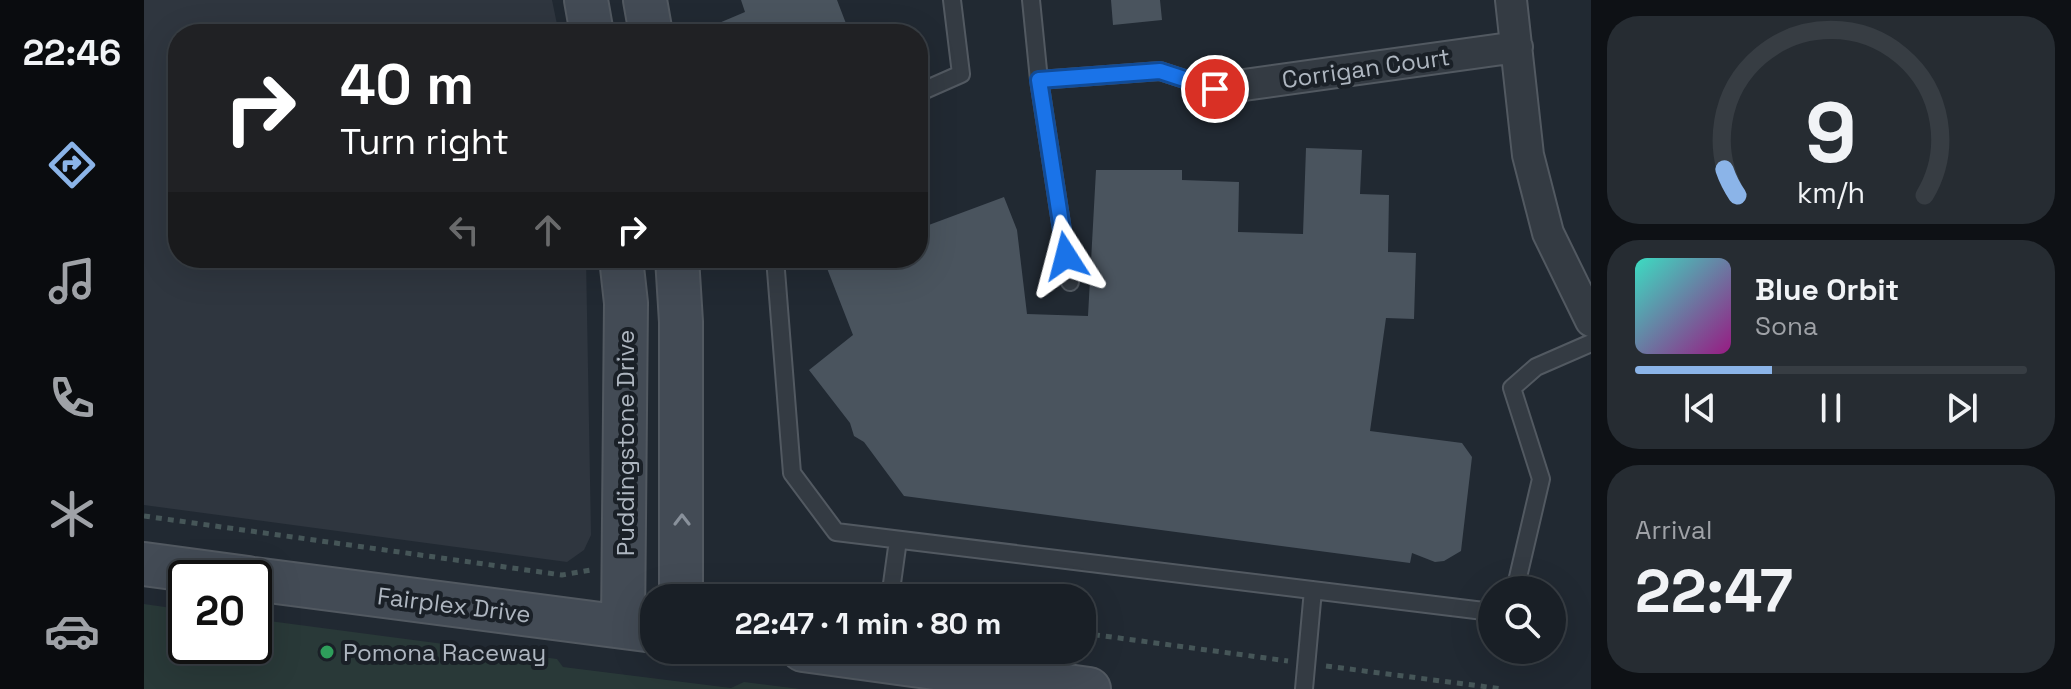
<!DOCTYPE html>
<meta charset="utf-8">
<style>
body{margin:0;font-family:"Space Grotesk",sans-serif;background:#262c32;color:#f1f3f6;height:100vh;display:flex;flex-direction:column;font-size:30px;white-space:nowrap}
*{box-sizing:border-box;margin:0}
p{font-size:26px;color:#9fa2a7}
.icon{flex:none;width:44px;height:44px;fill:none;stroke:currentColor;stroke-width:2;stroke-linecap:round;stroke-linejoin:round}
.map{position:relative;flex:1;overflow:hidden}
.side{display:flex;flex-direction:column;gap:16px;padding:16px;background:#0e1115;width:480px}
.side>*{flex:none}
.banner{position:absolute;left:24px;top:24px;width:760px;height:244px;border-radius:32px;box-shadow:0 8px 32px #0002,0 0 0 2px #373d43;background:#202124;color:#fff;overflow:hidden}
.tools{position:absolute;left:1334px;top:576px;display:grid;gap:16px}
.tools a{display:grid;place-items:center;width:88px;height:88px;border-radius:50%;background:#191f26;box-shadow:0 8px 32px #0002,0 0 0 2px #373d43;font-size:40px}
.speed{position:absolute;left:24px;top:560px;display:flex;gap:16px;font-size:40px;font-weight:700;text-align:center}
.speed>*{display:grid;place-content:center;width:104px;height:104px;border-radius:50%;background:#191f26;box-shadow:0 8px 32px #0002,0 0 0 2px #373d43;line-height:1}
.speed .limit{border:4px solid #111;border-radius:12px;background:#fff;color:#111}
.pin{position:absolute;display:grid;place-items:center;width:68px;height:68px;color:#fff;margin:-34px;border:4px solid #fff;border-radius:50%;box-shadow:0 2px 8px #0007}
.me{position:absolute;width:88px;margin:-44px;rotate:351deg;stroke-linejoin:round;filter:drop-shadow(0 0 6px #0008)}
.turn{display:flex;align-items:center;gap:28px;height:168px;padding:0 40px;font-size:36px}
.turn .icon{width:104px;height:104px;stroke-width:2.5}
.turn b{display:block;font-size:56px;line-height:68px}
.lanes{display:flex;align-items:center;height:76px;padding:0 40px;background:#0003;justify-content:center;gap:40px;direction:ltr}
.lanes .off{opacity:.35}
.big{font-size:60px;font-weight:700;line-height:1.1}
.side .card{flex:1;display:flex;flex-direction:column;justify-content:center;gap:12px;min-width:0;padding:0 28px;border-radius:32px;background:#262c32}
.side .dial{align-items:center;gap:0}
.dial svg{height:208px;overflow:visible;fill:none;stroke:#373d43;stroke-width:7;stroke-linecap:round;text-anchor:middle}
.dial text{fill:#f1f3f6;stroke:none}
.song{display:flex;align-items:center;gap:24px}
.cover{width:96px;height:96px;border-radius:12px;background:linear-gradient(135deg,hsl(170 70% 55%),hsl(310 70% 35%))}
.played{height:8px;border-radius:4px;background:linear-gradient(90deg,#8bb4e8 35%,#373d43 35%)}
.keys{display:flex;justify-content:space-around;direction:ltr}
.trip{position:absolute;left:496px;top:584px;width:456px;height:80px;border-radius:32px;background:#191f26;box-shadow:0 8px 32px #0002,0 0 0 2px #373d43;font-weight:700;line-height:80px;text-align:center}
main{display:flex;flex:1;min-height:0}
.tabs{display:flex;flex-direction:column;width:144px;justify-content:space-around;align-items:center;background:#0a0c0f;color:#9fa2a7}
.tabs .icon{width:56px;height:56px}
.tabs .current{color:#8bb4e8}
.tabs b{font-size:36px;color:#f1f3f6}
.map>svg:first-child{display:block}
.airport{fill:#2f363f}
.green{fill:#293938}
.building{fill:#4a545e}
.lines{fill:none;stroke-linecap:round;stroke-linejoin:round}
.lane-casing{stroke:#525961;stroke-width:20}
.street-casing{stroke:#525961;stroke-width:34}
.secondary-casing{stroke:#525961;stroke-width:46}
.path{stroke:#465658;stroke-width:5;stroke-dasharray:6 6;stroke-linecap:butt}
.lane{stroke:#343b43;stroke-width:16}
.street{stroke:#343b43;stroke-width:30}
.secondary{stroke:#434b55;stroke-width:42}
.oneway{stroke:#89919b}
.route-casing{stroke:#114b97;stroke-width:20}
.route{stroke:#1a73e8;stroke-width:14}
.leisure-dot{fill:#2e9e5b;stroke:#1a2027;stroke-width:3}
.labels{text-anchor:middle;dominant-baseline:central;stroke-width:8;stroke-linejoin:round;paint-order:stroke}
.street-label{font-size:24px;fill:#aeb6c0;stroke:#1a2027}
.poi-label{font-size:24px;fill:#aeb6c0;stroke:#1a2027;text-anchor:start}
</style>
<main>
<nav class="tabs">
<b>22:46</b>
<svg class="icon current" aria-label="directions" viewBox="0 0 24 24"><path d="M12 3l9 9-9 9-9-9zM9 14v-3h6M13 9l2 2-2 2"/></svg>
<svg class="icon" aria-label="music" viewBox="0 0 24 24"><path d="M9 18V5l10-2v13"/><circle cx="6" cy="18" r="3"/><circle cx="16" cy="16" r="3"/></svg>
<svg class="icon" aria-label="phone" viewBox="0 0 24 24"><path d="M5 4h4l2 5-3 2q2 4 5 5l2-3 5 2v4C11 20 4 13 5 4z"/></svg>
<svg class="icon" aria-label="climate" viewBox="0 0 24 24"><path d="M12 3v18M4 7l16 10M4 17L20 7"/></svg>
<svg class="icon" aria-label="car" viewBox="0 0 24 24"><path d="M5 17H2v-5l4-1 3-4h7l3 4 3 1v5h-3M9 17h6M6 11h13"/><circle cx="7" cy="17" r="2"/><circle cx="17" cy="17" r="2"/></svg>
</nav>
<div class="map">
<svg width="1447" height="689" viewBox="0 0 1447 689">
<rect width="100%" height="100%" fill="#212932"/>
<path class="airport" d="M0 0H408L415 34H34V258H442L447 535 440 550 423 562 0 505Z"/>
<path class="green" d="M0 604 42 610V646H110V619L413 659 419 667 587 688 600 682 656 689H0Z"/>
<path class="building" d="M597 0H693L706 34H549L601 12Z
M967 0H1016L1018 20 969 25Z
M1162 148 1218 150 1216 194 1245 195 1244 252 1272 253 1270 319 1242 318 1226 431 1318 443 1328 457 1317 551 1300 561 1291 562 1268 553 1266 563 760 496 720 442 710 436 706 423 665 370 709 335 679 258H774V229L860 197 873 230 883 314 944 316 952 170H1038V180L1095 182 1094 232 1159 234Z"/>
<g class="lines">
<defs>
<path id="lane" d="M887 0 895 80
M774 93 817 74 808 0
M631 258 648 473 692 532 1348 612
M926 282 895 80 1016 71 1071 89
M1371 590 1397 479 1368 388 1392 367 1447 343
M746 598 754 540
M1160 689 1169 590"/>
<path id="street" d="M1367 0 1384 155 1404 233 1447 321
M1071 89 1373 47"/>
<path id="secondary" d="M442 0 448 34
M501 0 507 34
M477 258 482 303 479 627
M533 258 537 322V598
M0 564 104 578
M110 579 510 631
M659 650 945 689"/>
</defs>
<use href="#lane" class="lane-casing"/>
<use href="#street" class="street-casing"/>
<use href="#secondary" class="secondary-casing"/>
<path class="path" d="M0 516 418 575 447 570
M568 586 592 598
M938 633 1144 661
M1182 666 1359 689"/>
<use href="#lane" class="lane"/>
<use href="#street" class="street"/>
<use href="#secondary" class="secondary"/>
</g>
<defs><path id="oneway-chevron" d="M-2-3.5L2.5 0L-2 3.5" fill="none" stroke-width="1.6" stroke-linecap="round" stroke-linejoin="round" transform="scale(2)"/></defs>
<use class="oneway" href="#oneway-chevron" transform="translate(538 520) rotate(-90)"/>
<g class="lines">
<defs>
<path id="route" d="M922 256 895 80 1016 71 1071 89"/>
</defs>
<use href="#route" class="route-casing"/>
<use href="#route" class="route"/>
</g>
<circle class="leisure-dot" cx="183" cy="652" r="8"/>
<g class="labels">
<g class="street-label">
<text transform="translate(1222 68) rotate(-8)">Corrigan Court</text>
<text transform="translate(481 443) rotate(-90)">Puddingstone Drive</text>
<text transform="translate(310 605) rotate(7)">Fairplex Drive</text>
</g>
<g class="poi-label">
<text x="199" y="652">Pomona Raceway</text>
</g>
</g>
</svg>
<div class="tools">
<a><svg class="icon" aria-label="search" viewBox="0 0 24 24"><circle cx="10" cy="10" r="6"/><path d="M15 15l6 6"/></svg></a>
</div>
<div class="speed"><div class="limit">20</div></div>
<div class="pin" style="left:1071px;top:89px;background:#d93025"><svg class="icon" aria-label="arrive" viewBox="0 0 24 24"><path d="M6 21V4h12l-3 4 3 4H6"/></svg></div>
<svg class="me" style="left:922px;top:256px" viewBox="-20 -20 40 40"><path d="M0-17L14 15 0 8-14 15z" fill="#1a73e8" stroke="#fff" stroke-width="4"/></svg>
<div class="trip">22:47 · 1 min · 80 m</div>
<div class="banner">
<div class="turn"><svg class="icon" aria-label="right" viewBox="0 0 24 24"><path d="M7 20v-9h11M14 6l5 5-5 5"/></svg><div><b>40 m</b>Turn right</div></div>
<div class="lanes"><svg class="icon off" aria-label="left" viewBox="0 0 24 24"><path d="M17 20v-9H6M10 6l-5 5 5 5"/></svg><svg class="icon off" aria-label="ahead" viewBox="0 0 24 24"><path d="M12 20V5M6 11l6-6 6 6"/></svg><svg class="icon" aria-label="right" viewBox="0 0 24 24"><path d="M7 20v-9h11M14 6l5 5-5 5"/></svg></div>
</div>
</div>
<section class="side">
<div class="card dial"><svg viewBox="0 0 100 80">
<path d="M14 69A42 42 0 1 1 86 69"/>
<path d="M14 69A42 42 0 0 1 9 59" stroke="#8bb4e8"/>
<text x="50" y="56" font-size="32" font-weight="700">9</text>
<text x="50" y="72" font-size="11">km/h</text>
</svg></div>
<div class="card">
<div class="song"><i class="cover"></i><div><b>Blue Orbit</b><p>Sona</p></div></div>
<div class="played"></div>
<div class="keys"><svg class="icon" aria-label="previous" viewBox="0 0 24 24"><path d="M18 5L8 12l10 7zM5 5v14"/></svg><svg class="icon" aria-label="pause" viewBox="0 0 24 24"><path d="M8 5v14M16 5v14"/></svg><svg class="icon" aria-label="next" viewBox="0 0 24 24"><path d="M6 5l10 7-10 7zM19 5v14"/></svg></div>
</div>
<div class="card"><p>Arrival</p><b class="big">22:47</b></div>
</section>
</main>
